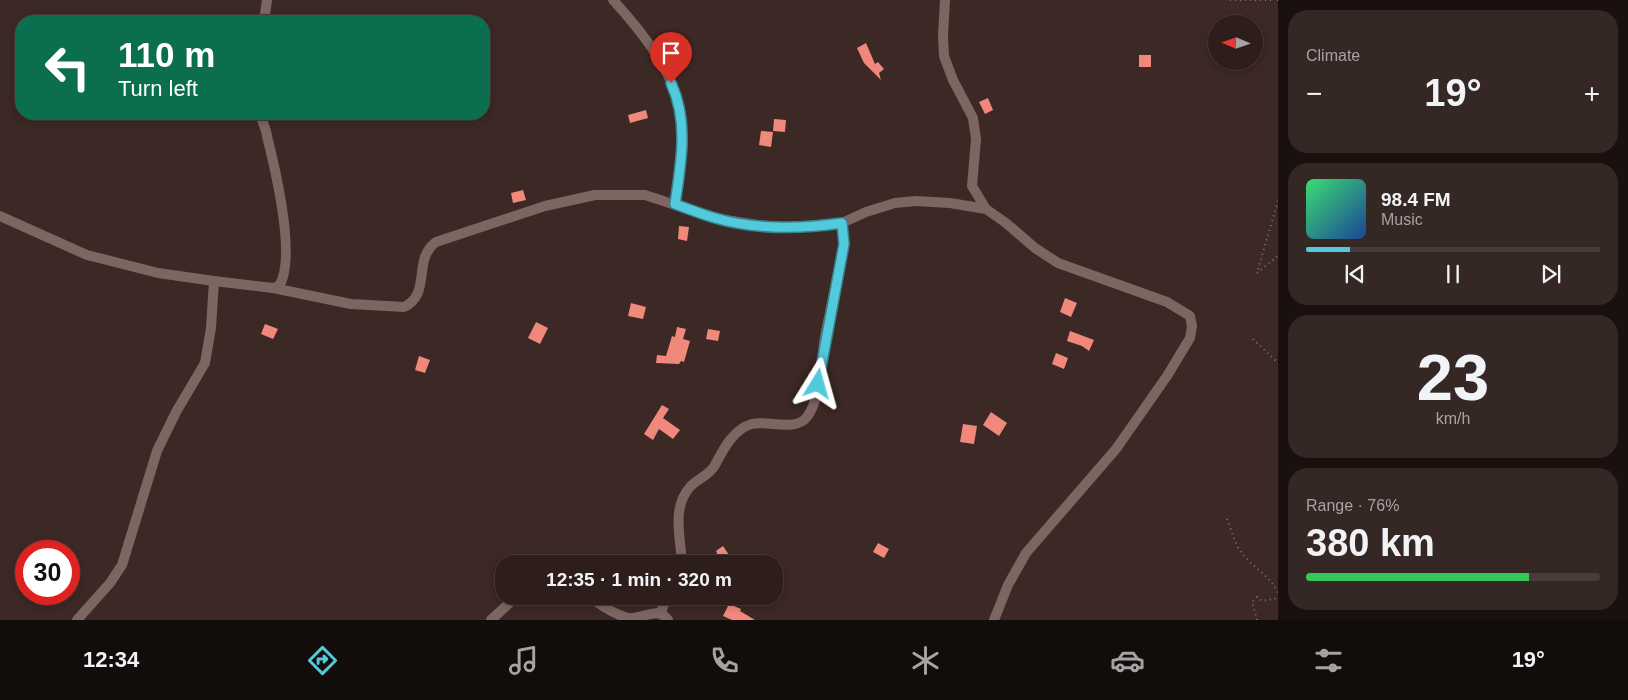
<!DOCTYPE html>
<meta charset="utf-8">
<style>
body{margin:0;font-family:Helvetica,sans-serif;background:#352724;color:#f1f3f6;height:100vh;display:flex;flex-direction:column;font-size:19px;white-space:nowrap}
*{box-sizing:border-box;margin:0}
p{font-size:16px;color:#a7a2a3}
.icon{flex:none;width:28px;height:28px;fill:none;stroke:currentColor;stroke-width:2;stroke-linecap:round;stroke-linejoin:round}
.map{position:relative;flex:1;overflow:hidden}
.drawer{display:flex;flex-direction:column;gap:10px;padding:10px;background:#19100f;width:350px}
.drawer>*{flex:none}
.hud{position:absolute;left:15px;top:15px;width:475px;height:105px;border-radius:20px;box-shadow:0 2px 8px #0003,0 0 0 1px #483c3a;background:#0b6e4f;color:#fff;overflow:hidden}
.needle{width:32px;rotate:272deg}
.fabs{position:absolute;left:1208px;top:15px;display:grid;gap:10px}
.fabs a{display:grid;place-items:center;width:55px;height:55px;border-radius:50%;background:#2d1e1b;box-shadow:0 2px 8px #0003,0 0 0 1px #483c3a;font-size:25px}
.speed{position:absolute;left:15px;top:540px;display:flex;gap:10px;font-size:25px;font-weight:700;text-align:center}
.speed>*{display:grid;place-content:center;width:65px;height:65px;border-radius:50%;background:#2d1e1b;box-shadow:0 2px 8px #0003,0 0 0 1px #483c3a;line-height:1}
.speed .limit{border:8px solid #d22;background:#fff;color:#111}
.pin{position:absolute;display:grid;place-items:center;width:42px;height:42px;color:#fff;margin:-51px -21px;border-radius:50% 50% 50% 0;rotate:-45deg;box-shadow:0 0 5px #0007}
.pin .icon{rotate:45deg}
.me{position:absolute;width:55px;margin:-28px;rotate:8deg;stroke-linejoin:round;filter:drop-shadow(0 0 4px #0008)}
.turn{display:flex;align-items:center;gap:18px;height:105px;padding:0 20px;font-size:22px}
.turn .icon{width:65px;height:65px;stroke-width:2.5}
.turn b{display:block;font-size:35px;line-height:42px}
.big{font-size:38px;font-weight:600;line-height:1.1}
.drawer .card{flex:1;display:flex;flex-direction:column;justify-content:center;gap:8px;min-width:0;padding:0 18px;border-radius:20px;background:#352724}
.drawer .dial{align-items:center;gap:0}
.dial b{font-size:65px;line-height:1}
.song{display:flex;align-items:center;gap:15px}
.cover{width:60px;height:60px;border-radius:8px;background:linear-gradient(135deg,hsl(140 70% 55%),hsl(220 70% 35%))}
.played{height:5px;border-radius:2px;background:linear-gradient(90deg,#53cadc 15%,#483c3a 15%)}
.keys{display:flex;justify-content:space-around;direction:ltr}
.heat{display:flex;justify-content:space-between;align-items:center;font-size:28px;direction:ltr}
.charge{height:8px;border-radius:4px;background:linear-gradient(90deg,#34c759 76%,#483c3a 0)}
.trip{position:absolute;left:495px;top:555px;width:288px;height:50px;border-radius:20px;background:#2d1e1b;box-shadow:0 2px 8px #0003,0 0 0 1px #483c3a;font-weight:600;line-height:50px;text-align:center}
.tabs{display:flex;height:80px;justify-content:space-around;align-items:center;background:#120c0b;color:#a7a2a3}
.tabs .icon{width:35px;height:35px}
.tabs .active{color:#53cadc}
.tabs b{font-size:22px;color:#f1f3f6}
main{display:flex;flex:1;min-height:0}
.map>svg:first-child{display:block}
.building{fill:#f0897b}
.lines{fill:none;stroke-linecap:round;stroke-linejoin:round}
.path{stroke:#84736f;stroke-width:2;stroke-dasharray:1 4;stroke-linecap:butt}
.minor{stroke:#7d6561;stroke-width:10}
.route-casing{stroke:#36838f;stroke-width:12}
.route{stroke:#53cadc;stroke-width:9}
</style>
<main>
<div class="map">
<svg width="1278" height="620" viewBox="0 0 1278 620">
<rect width="100%" height="100%" fill="#3c2824"/>
<path class="building" d="M866 43 875 64 878 62 884 69 879 73 881 80 864 63 857 48Z
M1139 55H1151V67H1139Z
M988 98 993 110 985 114 979 102Z
M646 110 648 118 630 123 628 115Z
M774 119 786 120 785 132 773 131Z
M761 131 773 132 771 147 759 145Z
M523 190 526 200 513 203 511 193Z
M679 226 689 227 687 241 678 239Z
M1065 298 1077 303 1071 317 1060 312Z
M631 303 646 307 643 319 628 316Z
M536 322 548 328 540 344 528 338Z
M265 324 278 329 273 339 261 334Z
M677 327 686 329 683 339 690 341 684 362 681 361 679 364 656 363 657 355 666 356 672 336 675 337Z
M708 329 720 331 718 341 706 339Z
M1070 331 1094 340 1089 351 1082 346 1067 341Z
M1056 353 1068 358 1064 369 1052 364Z
M419 356 430 360 425 373 415 370Z
M662 405 669 409 663 418 680 430 673 439 659 429 653 440 644 434Z
M991 412 1007 423 999 436 983 425Z
M963 424 977 426 974 444 960 442Z
M878 543 889 549 884 558 873 552Z
M723 546 735 564H710L717 553 716 551Z
M729 604 741 609 740 611 755 620H732L723 616Z"/>
<g class="lines">
<path class="path" d="M1230 0H1275
M1277 0H1278
M1278 201 1257 273 1278 256
M1253 339 1278 363
M1227 519C1231 529 1235 544 1241 552 1252 567 1270 575 1278 593
M1257 620 1252 602 1257 597 1262 601 1278 598"/>
<path class="minor" d="M613 0C643 33 677 75 682 121 685 148 679 178 675 204
M945 0 943 36 944 56 953 80 973 118 976 139 972 186 986 209
M264 21 267 0
M0 216 87 255 158 273 214 281
M273 288 351 304 404 307C432 294 412 259 436 242L545 206 595 195H645L718 219 779 228 842 223 866 212 895 203 916 201 950 203 986 209 1006 223 1035 248 1058 263 1167 302 1190 316 1192 326 1190 338 1167 376 1116 449 1026 553 1008 585 994 620
M682 564C681 539 671 508 690 487 697 479 710 475 715 465 723 450 733 429 752 424 768 420 795 432 807 417 821 399 821 359 825 337 831 306 838 275 844 244L842 223
M589 596C600 605 614 614 628 618 643 620 657 605 668 620
M661 613 664 604 674 596
M77 620 110 583 122 565 157 451 176 412 205 363 211 328 214 281 273 288 279 286C297 258 275 168 267 136 266 128 262 121 260 114
M491 620 517 596"/>
</g>
<g class="lines">
<defs>
<path id="route" d="M671 83C689 122 681 163 675 204 688 209 701 214 715 218 756 230 800 229 842 223L844 244 818 384"/>
</defs>
<use href="#route" class="route-casing"/>
<use href="#route" class="route"/>
</g>
</svg>
<div class="fabs">
<a><svg class="needle" viewBox="-14 -14 28 28"><path d="M0-13l5 13h-10z" fill="#e53935"/><path d="M0 13l5-13h-10z" fill="#a7a2a3"/></svg></a>
</div>
<div class="speed"><div class="limit">30</div></div>
<div class="pin" style="left:671px;top:83px;background:#d93025"><svg class="icon" aria-label="arrive" viewBox="0 0 24 24"><path d="M6 21V4h12l-3 4 3 4H6"/></svg></div>
<svg class="me" style="left:818px;top:384px" viewBox="-20 -20 40 40"><path d="M0-17L14 15 0 8-14 15z" fill="#53cadc" stroke="#fff" stroke-width="4"/></svg>
<div class="trip">12:35 · 1 min · 320 m</div>
<div class="hud">
<div class="turn"><svg class="icon" aria-label="left" viewBox="0 0 24 24"><path d="M17 20v-9H6M10 6l-5 5 5 5"/></svg><div><b>110 m</b>Turn left</div></div>
</div>
</div>
<section class="drawer">
<div class="card"><p>Climate</p>
<div class="heat"><a>−</a><b class="big">19°</b><a>+</a></div>
</div>
<div class="card">
<div class="song"><i class="cover"></i><div><b>98.4 FM</b><p>Music</p></div></div>
<div class="played"></div>
<div class="keys"><svg class="icon" aria-label="previous" viewBox="0 0 24 24"><path d="M18 5L8 12l10 7zM5 5v14"/></svg><svg class="icon" aria-label="pause" viewBox="0 0 24 24"><path d="M8 5v14M16 5v14"/></svg><svg class="icon" aria-label="next" viewBox="0 0 24 24"><path d="M6 5l10 7-10 7zM19 5v14"/></svg></div>
</div>
<div class="card dial"><b>23</b><p>km/h</p></div>
<div class="card"><p>Range · 76%</p><b class="big">380 km</b><div class="charge"></div></div>
</section>
</main>
<nav class="tabs">
<b>12:34</b>
<svg class="icon active" aria-label="directions" viewBox="0 0 24 24"><path d="M12 3l9 9-9 9-9-9zM9 14v-3h6M13 9l2 2-2 2"/></svg>
<svg class="icon" aria-label="music" viewBox="0 0 24 24"><path d="M9 18V5l10-2v13"/><circle cx="6" cy="18" r="3"/><circle cx="16" cy="16" r="3"/></svg>
<svg class="icon" aria-label="phone" viewBox="0 0 24 24"><path d="M5 4h4l2 5-3 2q2 4 5 5l2-3 5 2v4C11 20 4 13 5 4z"/></svg>
<svg class="icon" aria-label="climate" viewBox="0 0 24 24"><path d="M12 3v18M4 7l16 10M4 17L20 7"/></svg>
<svg class="icon" aria-label="car" viewBox="0 0 24 24"><path d="M5 17H2v-5l4-1 3-4h7l3 4 3 1v5h-3M9 17h6M6 11h13"/><circle cx="7" cy="17" r="2"/><circle cx="17" cy="17" r="2"/></svg>
<svg class="icon" aria-label="filters" viewBox="0 0 24 24"><path d="M4 7h16M4 17h16"/><circle cx="9" cy="7" r="2"/><circle cx="15" cy="17" r="2"/></svg>
<b>19°</b>
</nav>
